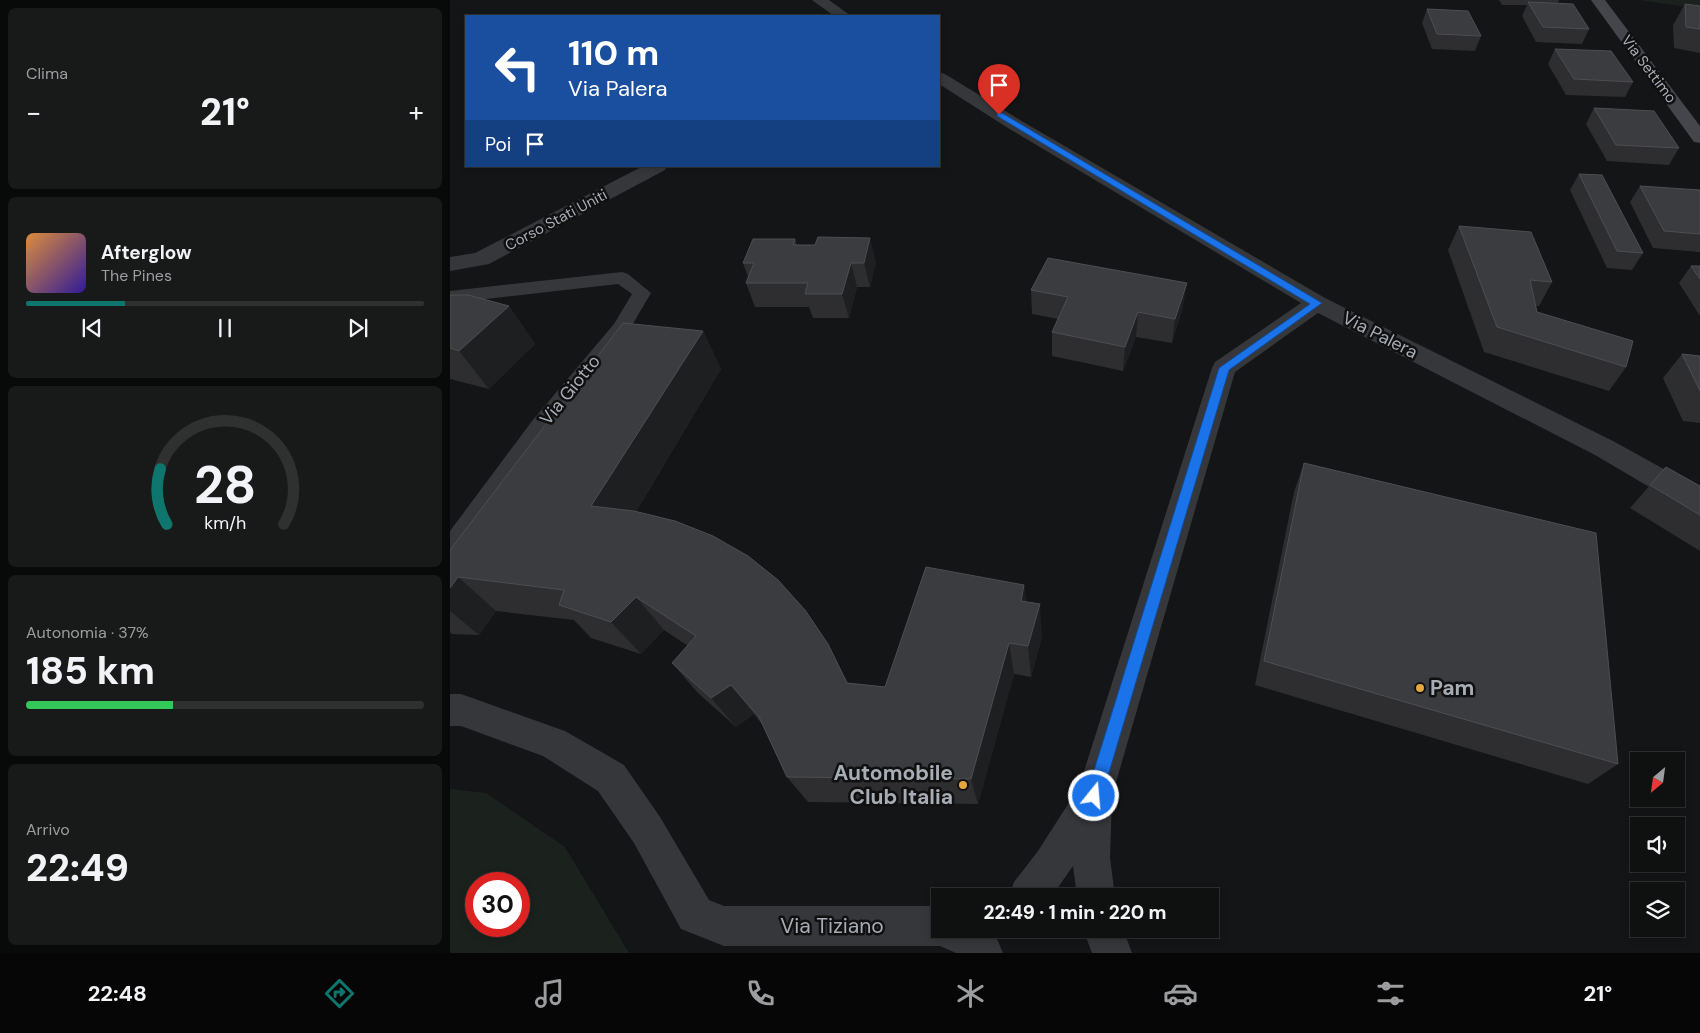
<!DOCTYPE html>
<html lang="it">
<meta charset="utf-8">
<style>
body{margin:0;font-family:"DM Sans",sans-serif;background:#181919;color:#f1f3f6;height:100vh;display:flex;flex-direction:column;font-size:19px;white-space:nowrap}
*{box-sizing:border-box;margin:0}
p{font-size:16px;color:#9b9d9f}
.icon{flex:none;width:28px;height:28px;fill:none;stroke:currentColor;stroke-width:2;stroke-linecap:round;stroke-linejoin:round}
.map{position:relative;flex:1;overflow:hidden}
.drawer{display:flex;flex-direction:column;gap:8px;padding:8px;background:#080909;width:450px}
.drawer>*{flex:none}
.hud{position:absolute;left:15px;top:15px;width:475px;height:152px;border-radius:0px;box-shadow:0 2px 8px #0003,0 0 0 1px #2f3030;background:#1a4fa0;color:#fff;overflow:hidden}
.needle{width:32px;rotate:209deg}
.fabs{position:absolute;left:1180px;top:752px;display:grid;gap:10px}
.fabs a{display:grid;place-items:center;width:55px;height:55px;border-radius:0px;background:#0f1010;box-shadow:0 2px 8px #0003,0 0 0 1px #2f3030;font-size:25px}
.speed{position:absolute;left:15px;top:872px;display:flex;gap:10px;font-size:25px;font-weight:700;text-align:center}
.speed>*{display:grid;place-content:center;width:65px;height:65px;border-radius:50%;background:#0f1010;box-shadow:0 2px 8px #0003,0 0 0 1px #2f3030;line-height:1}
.speed .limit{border:8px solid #d22;background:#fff;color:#111}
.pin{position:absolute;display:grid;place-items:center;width:42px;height:42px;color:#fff;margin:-51px -21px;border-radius:50% 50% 50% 0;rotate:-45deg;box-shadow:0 0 5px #0007}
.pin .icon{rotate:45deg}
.me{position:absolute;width:55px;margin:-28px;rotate:17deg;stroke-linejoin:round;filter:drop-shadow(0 0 4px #0008)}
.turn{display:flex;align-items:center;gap:18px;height:105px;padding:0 20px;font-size:22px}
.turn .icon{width:65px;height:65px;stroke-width:2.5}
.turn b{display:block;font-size:35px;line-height:42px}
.then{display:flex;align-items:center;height:48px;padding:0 20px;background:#0003;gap:10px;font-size:19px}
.big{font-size:38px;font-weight:800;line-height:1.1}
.drawer .tile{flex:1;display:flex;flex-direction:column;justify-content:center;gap:8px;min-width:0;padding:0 18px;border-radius:8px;background:#181919}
.drawer .dial{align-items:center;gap:0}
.dial svg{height:130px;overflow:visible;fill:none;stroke:#2f3030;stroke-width:7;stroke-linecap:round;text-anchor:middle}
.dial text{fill:#f1f3f6;stroke:none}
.song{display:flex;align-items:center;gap:15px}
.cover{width:60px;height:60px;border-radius:8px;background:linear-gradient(135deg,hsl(30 70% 55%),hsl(250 70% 35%))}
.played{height:5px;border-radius:2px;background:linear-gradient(90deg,#0f766e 25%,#2f3030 25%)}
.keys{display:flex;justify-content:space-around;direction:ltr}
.heat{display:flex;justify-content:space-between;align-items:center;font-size:28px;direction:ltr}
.charge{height:8px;border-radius:4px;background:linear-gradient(90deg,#34c759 37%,#2f3030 0)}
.trip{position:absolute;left:481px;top:888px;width:288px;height:50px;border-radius:0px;background:#0f1010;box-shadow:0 2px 8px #0003,0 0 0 1px #2f3030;font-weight:800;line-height:50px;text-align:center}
.dock{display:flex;height:80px;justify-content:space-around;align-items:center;background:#060606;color:#9b9d9f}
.dock .icon{width:35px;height:35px}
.dock .active{color:#0f766e}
.dock b{font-size:22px;color:#f1f3f6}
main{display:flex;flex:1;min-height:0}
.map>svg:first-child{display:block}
.green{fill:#1b211c;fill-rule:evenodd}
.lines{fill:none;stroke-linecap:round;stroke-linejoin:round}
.lane{fill:#36373b;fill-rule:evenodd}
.street{fill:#36373b;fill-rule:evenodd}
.secondary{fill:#44464b;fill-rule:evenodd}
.wall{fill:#2e2e31}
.shaded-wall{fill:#1e1f20}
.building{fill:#3b3c3f;stroke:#4c4e52}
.route{fill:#1a73e8;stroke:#114b97}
.poi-dot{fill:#e4a83f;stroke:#101011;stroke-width:2}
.labels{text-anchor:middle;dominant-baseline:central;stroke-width:5;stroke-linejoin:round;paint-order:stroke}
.far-street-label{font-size:15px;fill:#a7acb5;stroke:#101011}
.street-label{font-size:18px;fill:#a7acb5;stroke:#101011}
.near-poi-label{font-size:21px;font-weight:bold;fill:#a7acb5;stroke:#101011;text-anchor:start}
.near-street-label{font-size:21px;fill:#a7acb5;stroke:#101011}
</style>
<main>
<section class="drawer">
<div class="tile"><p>Clima</p>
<div class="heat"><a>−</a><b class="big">21°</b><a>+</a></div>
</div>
<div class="tile">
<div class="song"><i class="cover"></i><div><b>Afterglow</b><p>The Pines</p></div></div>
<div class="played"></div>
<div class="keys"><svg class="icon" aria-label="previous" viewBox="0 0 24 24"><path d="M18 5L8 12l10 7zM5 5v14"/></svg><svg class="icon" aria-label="pause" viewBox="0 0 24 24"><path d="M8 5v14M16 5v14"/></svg><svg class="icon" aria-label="next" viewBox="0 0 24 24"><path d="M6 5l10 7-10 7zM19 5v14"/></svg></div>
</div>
<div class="tile dial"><svg viewBox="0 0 100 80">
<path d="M14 69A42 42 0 1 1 86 69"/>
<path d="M14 69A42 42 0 0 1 10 35" stroke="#0f766e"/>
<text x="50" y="56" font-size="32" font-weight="700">28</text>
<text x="50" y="72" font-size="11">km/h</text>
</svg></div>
<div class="tile"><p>Autonomia · 37%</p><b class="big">185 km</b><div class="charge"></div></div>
<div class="tile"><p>Arrivo</p><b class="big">22:49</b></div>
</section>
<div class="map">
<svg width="1250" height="953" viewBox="0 0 1250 953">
<rect width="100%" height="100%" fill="#141516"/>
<path class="green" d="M1189 0H1250V9Z
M0 789 36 793 115 847 179 953H0ZM26 884H69V926H26Z"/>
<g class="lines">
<path class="lane" d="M172 272 178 274 201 293 178 332 98 433 9 557 0 560V531L82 421 164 324 182 294 168 284 0 303V291Z"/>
<path class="street" d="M362 0H379L401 16H384Z
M489 72 495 74 570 120 875 298 1163 441 1250 489V514L1240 511 1145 455 868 313 785 372 662 796 660 858 665 896H627L623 866 602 896H559L564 882 588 851 629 787 762 368 765 362 851 303 558 128 489 84Z
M193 166H217L215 170 39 264 0 271V257L25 253Z
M0 694H11L115 731 174 765 210 817 259 900 274 906H490V929H540L547 939 553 953H506L490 946H274L231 929 184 843 148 791 93 756 11 726H0Z
M633 929H673L682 953H642Z"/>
<path class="secondary" d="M1141 0H1155L1250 126V143L1244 142Z"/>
</g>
<path class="wall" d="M1049 0H1109L1108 3 1139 29 1132 44 1086 42 1072 16 1077 5H1052Z
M1235 4 1250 6V53L1224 48 1223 25Z
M977 9 1031 36 1025 51 982 49 972 23Z
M1105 49 1183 82 1175 97 1116 95 1098 64Z
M1144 108 1229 148 1219 165 1157 161 1136 124Z
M1129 174 1193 253 1182 270 1157 268 1120 190Z
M1190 186 1250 190V252L1203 248 1180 202Z
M1009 226 1102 282 1089 306H1086L1087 312 1176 367 1159 391 1034 352 998 250Z
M345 239 347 245 426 262 420 287H407L399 318H363L359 307H305L296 283 298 277 293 263Z
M1241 266H1250V316L1229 283Z
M581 290 733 307 722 343 686 337 673 371 602 356V332L608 319 582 314Z
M0 295 59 306 85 344 39 389 0 379Z
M253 331 271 369 186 512 398 683 435 687 574 585 576 602 592 637 581 677 564 674 528 804 358 802 337 777 312 724 304 714 286 727 248 693 222 663 238 646 214 630 191 654 141 638 124 620 46 611 29 635 2 634 0 632V550Z
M1232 354 1250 356V423L1233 421 1213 378Z
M854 463 1168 764 1138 784 805 685 844 492Z
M1216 467 1250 486V551L1180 508Z"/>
<path class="shaded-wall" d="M420 238 426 262 420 287 414 263Z
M401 263 407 287 399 318 392 294Z
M737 283 733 307 722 343 725 319Z
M59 306 85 344 39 389 9 351Z
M688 312 686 337 673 371 675 347Z
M253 331 271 369 168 542 141 506Z
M8 577 46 611 29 635 0 611V588Z
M574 585 578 619 571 601Z
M186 597 214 630 191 654 161 622Z
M590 604 592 637 581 677 578 646Z
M559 643 564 674 528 804 521 779Z
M378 644 394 675 413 713 397 683Z
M281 685 304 714 286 727 261 698Z"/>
<path class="building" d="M1078 2 1123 4 1139 29 1093 27Z
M1235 4 1250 6V29L1236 27Z
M977 9 1018 11 1031 36 987 34Z
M1105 49 1161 51 1183 82 1124 79Z
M1144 108 1204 111 1229 148 1166 145Z
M1129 174 1152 175 1193 253 1167 251Z
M1190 186 1250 190V234L1214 231Z
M1009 226 1081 232 1102 282 1080 280 1087 312 1183 341 1176 367 1047 327Z
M368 237 420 238 414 263H401L392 294H355L358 283H296L304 263H293L303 239H345L343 245H365Z
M598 258 737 283 725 319 688 312 675 347 602 332 618 297 581 290Z
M1241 266H1250V279Z
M0 295H18L59 306 9 351 0 348Z
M173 323 253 331 141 506 184 511 225 521 263 536 298 556 328 580 355 610 378 644 397 683 435 687 476 567 574 585 571 601 590 604 578 646 559 643 521 779 337 777 309 717 281 685 261 698 222 663 246 636 186 597 161 622 109 605 114 590 8 577 0 588V550Z
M1232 354 1250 356V391Z
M854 463 1146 533 1168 764 814 661Z
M1216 467 1250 486V515L1200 485Z"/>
<path class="route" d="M547 113H552L872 303 779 370 652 796 649 801 644 803 639 801 636 796 769 368 860 304 547 116Z"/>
<g class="poi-dot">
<circle cx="970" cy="688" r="5"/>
<circle cx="513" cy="785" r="5"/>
</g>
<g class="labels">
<g class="far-street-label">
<text transform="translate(1199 69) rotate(53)">Via Settimo</text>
<text transform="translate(106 220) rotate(-28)">Corso Stati Uniti</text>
</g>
<g class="street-label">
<text transform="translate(930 335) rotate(27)">Via Palera</text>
<text transform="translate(120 390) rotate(-51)">Via Giotto</text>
</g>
<g class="near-poi-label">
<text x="980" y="688">Pam</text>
<text x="503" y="773" text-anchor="end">Automobile<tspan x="503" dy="24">Club Italia</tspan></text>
</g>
<g class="near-street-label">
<text x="382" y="926">Via Tiziano</text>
</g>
</g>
</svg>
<div class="fabs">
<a><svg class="needle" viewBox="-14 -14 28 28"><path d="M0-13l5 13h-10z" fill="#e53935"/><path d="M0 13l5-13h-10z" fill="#9b9d9f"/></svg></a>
<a><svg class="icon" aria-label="sound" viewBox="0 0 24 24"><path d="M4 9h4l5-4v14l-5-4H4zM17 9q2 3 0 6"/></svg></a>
<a><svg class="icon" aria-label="layers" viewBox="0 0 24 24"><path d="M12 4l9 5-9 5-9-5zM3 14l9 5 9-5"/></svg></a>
</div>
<div class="speed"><div class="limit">30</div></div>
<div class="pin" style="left:549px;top:115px;background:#d93025"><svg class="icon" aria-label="arrive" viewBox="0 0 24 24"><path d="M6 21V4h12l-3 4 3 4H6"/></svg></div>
<svg class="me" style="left:644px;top:796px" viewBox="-20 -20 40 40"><circle r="17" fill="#1a73e8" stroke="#fff" stroke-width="3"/><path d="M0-11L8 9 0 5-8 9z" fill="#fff"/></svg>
<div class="trip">22:49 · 1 min · 220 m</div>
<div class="hud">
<div class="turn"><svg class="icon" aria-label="left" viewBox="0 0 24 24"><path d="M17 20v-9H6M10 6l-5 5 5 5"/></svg><div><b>110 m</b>Via Palera</div></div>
<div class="then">Poi<svg class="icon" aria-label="arrive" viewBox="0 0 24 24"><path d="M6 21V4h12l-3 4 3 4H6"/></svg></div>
</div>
</div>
</main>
<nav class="dock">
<b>22:48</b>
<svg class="icon active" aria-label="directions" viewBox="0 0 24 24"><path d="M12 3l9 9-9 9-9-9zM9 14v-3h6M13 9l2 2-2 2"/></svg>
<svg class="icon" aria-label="music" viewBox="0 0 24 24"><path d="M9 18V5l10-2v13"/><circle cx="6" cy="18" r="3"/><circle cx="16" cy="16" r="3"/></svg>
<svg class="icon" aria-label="phone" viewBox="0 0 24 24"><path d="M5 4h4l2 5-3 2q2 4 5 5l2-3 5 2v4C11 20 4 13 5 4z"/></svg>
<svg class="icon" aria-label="climate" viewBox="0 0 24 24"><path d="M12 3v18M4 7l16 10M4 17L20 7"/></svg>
<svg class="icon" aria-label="car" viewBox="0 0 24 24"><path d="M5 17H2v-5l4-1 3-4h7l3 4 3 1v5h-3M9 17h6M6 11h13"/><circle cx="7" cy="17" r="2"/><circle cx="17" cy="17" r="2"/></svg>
<svg class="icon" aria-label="filters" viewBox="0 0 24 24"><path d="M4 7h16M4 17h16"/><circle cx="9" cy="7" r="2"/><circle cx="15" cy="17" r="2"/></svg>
<b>21°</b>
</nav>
